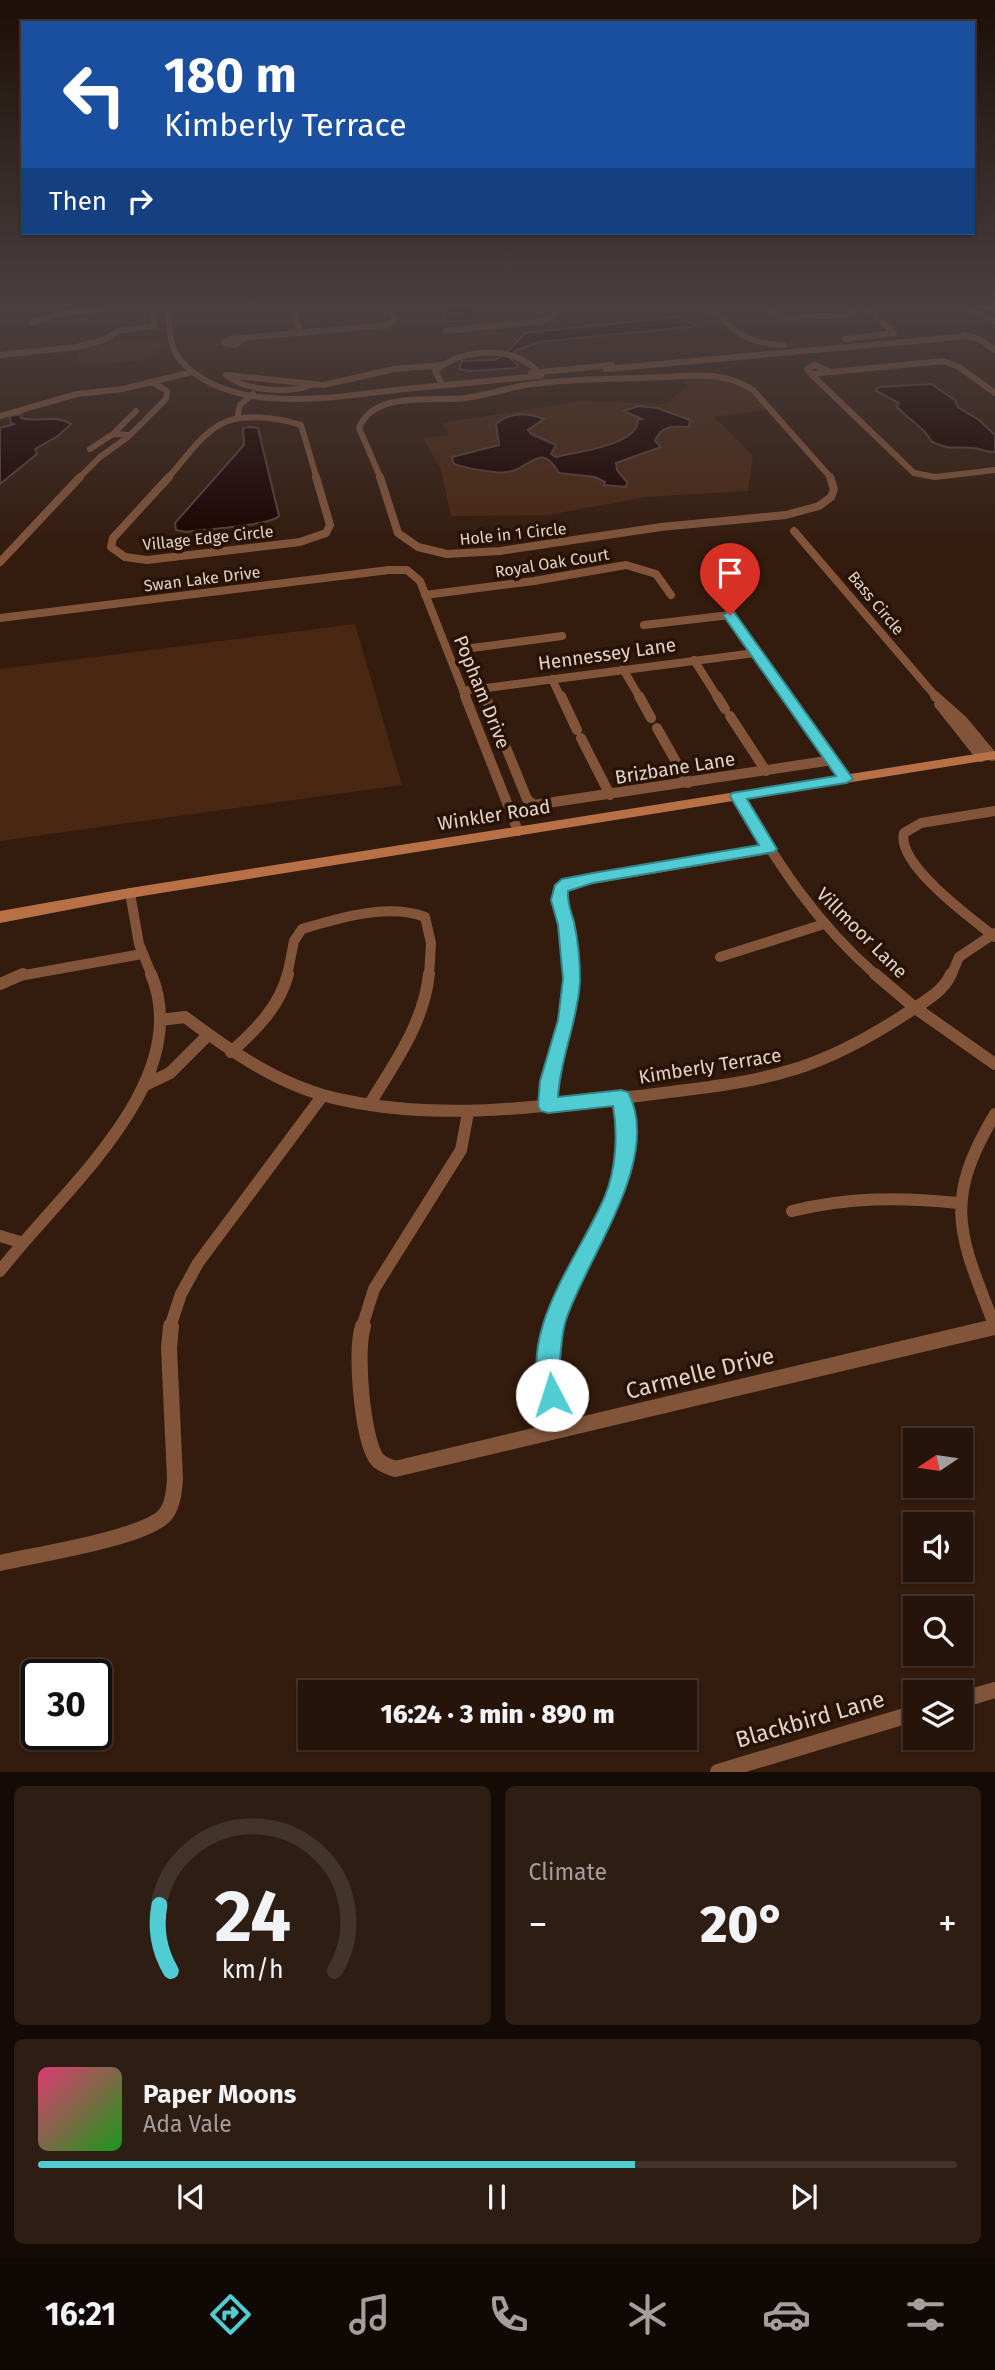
<!DOCTYPE html>
<meta charset="utf-8">
<style>
body{margin:0;font-family:"Fira Sans",sans-serif;background:#2e1d13;color:#f1f3f6;height:100vh;display:flex;flex-direction:column;font-size:26px;white-space:nowrap}
*{box-sizing:border-box;margin:0}
p{font-size:23px;color:#a49e9c}
.icon{flex:none;width:38px;height:38px;fill:none;stroke:currentColor;stroke-width:2;stroke-linecap:round;stroke-linejoin:round}
.map{position:relative;height:1772px;overflow:hidden}
.details{display:flex;flex-direction:column;gap:14px;padding:14px;background:#150b06;flex:1}
.details>*{flex:none}
.top-card{position:absolute;left:21px;top:21px;width:954px;height:214px;border-radius:0px;box-shadow:0 2px 5px #0004,0 0 0 2px #42332b;background:#1a4fa0;color:#fff;overflow:hidden}
.needle{width:46px;rotate:257deg}
.controls{position:absolute;left:903px;top:1428px;display:grid;gap:14px}
.controls a{display:grid;place-items:center;width:70px;height:70px;border-radius:0px;background:#26140a;box-shadow:0 2px 5px #0004,0 0 0 2px #42332b;font-size:35px}
.speed{position:absolute;left:21px;top:1659px;display:flex;gap:14px;font-size:35px;font-weight:700;text-align:center}
.speed>*{display:grid;place-content:center;width:91px;height:91px;border-radius:50%;background:#26140a;box-shadow:0 2px 5px #0004,0 0 0 2px #42332b;line-height:1}
.speed .limit{border:4px solid #111;border-radius:10px;background:#fff;color:#111}
.pin{position:absolute;display:grid;place-items:center;width:60px;height:60px;color:#fff;margin:-72px -30px;border-radius:50% 50% 50% 0;rotate:-45deg;box-shadow:0 0 7px #0007}
.pin .icon{rotate:45deg}
.me{position:absolute;width:77px;margin:-38px;rotate:355deg;stroke-linejoin:round;filter:drop-shadow(0 0 5px #0008)}
.turn{display:flex;align-items:center;gap:24px;height:147px;padding:0 28px;font-size:32px}
.turn .icon{width:91px;height:91px;stroke-width:2.5}
.turn b{display:block;font-size:49px;line-height:60px}
.then{display:flex;align-items:center;height:66px;padding:0 28px;background:#0003;gap:14px;font-size:26px}
.big{font-size:52px;font-weight:800;line-height:1.1}
.details .widget{flex:1;display:flex;flex-direction:column;justify-content:center;gap:10px;min-width:0;padding:0 24px;border-radius:10px;background:#2e1d13}
.details .dial{align-items:center;gap:0}
.dial svg{height:182px;overflow:visible;fill:none;stroke:#42332b;stroke-width:7;stroke-linecap:round;text-anchor:middle}
.dial text{fill:#f1f3f6;stroke:none}
.song{display:flex;align-items:center;gap:21px}
.cover{width:84px;height:84px;border-radius:10px;background:linear-gradient(135deg,hsl(340 70% 55%),hsl(120 70% 35%))}
.played{height:7px;border-radius:4px;background:linear-gradient(90deg,#51ccd3 65%,#42332b 65%)}
.keys{display:flex;justify-content:space-around;direction:ltr}
.heat{display:flex;justify-content:space-between;align-items:center;font-size:38px;direction:ltr}
.details .tiles{flex:1;display:grid;gap:14px;grid-template-columns:1fr 1fr}
.widget:last-child{grid-column:span 2}
.trip{position:absolute;left:298px;top:1680px;width:399px;height:70px;border-radius:0px;background:#26140a;box-shadow:0 2px 5px #0004,0 0 0 2px #42332b;font-weight:800;line-height:70px;text-align:center}
.tabs{display:flex;height:112px;justify-content:space-around;align-items:center;background:#0f0804;color:#a49e9c}
.tabs .icon{width:49px;height:49px}
.tabs .selected{color:#51ccd3}
.tabs b{font-size:32px;color:#f1f3f6}
.map>svg:first-child{display:block}
.green{fill:#4a2712}
.water{fill:#1b0200;stroke:#57403c;stroke-width:2}
.lines{fill:none;stroke-linecap:round;stroke-linejoin:round}
.street-far4{stroke:#82553b;stroke-width:6}
.street-far3{stroke:#82553b;stroke-width:8}
.street-far2{stroke:#82553b;stroke-width:10}
.street-far1{stroke:#82553b;stroke-width:12}
.street{stroke:#82553b;stroke-width:16}
.secondary{fill:#b87146;fill-rule:evenodd}
.primary{fill:#e2864e;fill-rule:evenodd}
.route{fill:#51ccd3;stroke:#358589;stroke-width:2}
.labels{text-anchor:middle;dominant-baseline:central;stroke-width:7;stroke-linejoin:round;paint-order:stroke}
.far-street-label{font-size:16px;fill:#e2d2c9;stroke:#281204}
.street-label{font-size:19px;fill:#e2d2c9;stroke:#281204}
.near-street-label{font-size:23px;fill:#e2d2c9;stroke:#281204}
</style>
<div class="map">
<svg width="995" height="1772" viewBox="0 0 995 1772">
<rect width="100%" height="100%" fill="#331b0d"/>
<path class="green" d="M118 341H156L163 345C151 367 111 362 88 364H80L77 361 78 350Z
M714 376 745 387 767 410 714 417 753 455 748 491 646 497 548 515 451 516 441 470 423 438 449 435 442 423 582 401 665 404 688 385 681 378Z
M355 624 402 785 0 841V669Z"/>
<path class="water" d="M440 305H475L482 320 448 322Z
M677 317 698 326 539 342 515 351 511 359 518 365 516 368 471 371 459 369 462 361 495 360 507 352 525 333Z
M931 384 955 400 958 407 979 420 995 435V452C985 453 981 448 972 448 952 446 953 451 932 442 924 427 910 421 897 407L899 403 876 391 878 387Z
M638 406 657 408 690 420 689 427C674 426 661 425 655 441L661 447 616 463 617 470 627 482 626 487 604 485 605 482 595 477 559 473C540 440 531 469 508 472 499 474 461 468 453 463L452 457 499 445 496 424C511 411 527 412 544 419L528 430 531 434 556 445 551 454 556 457C577 452 638 445 638 420L642 419 624 411Z
M22 414 21 418C38 423 55 414 71 424L58 436 35 449 37 454 0 484V428L14 424 10 422V416Z
M250 427 258 428 279 516C269 526 204 529 186 532L176 530 175 523 244 445 243 428Z"/>
<g class="lines">
<path class="street-far4" d="M167 305C170 323 168 347 181 361 233 418 338 396 405 389 450 385 494 380 538 376
M291 305 301 333
M706 305C730 329 749 345 784 345
M765 305 782 318 848 315 855 311 847 305
M942 305 976 310 995 321
M31 323 64 313 137 305
M446 331 544 321 555 315 549 305
M963 335 979 339 995 350
M245 338 235 345 224 343 230 339 388 325 395 320 388 305
M845 339 894 333 864 305
M0 355 77 347 104 340 118 331 154 326 153 305
M606 369 969 336
M531 373 612 365
M811 374 807 369 815 365 829 371
M441 382 435 371C462 347 519 344 541 376
M311 385C288 394 246 391 226 375L323 385 394 369 443 365
M995 393 959 367 943 361 811 374 914 473 935 477 995 470
M0 416 77 394 123 389 192 372
M237 419 240 405 253 394
M129 435 113 434 136 411
M90 449 113 434
M78 479 100 457 128 437 166 399 167 391 152 382
M167 479C183 462 200 435 221 424 242 412 279 418 301 425L317 479
M381 479 359 428C374 390 433 402 465 398 488 395 510 387 533 384 578 378 621 379 666 377 698 375 726 372 753 390L832 479"/>
<path class="street-far3" d="M169 477 113 538 111 547 125 557 147 560 300 542 326 533 330 525 316 477
M380 477 398 533 418 547 447 554 500 551 661 527 786 515 819 506 831 497 834 489 830 477
M794 531 937 698
M0 562 80 477
M425 595 534 581 626 565 656 574 671 595
M0 618 389 570H407L420 581 466 698
M644 625 730 615 789 698
M694 660 718 698
M623 669 640 698
M552 679 561 698
M463 691 755 653
M486 698 467 652 472 648 562 636"/>
<path class="street-far2" d="M465 696 518 831
M485 696 527 799 534 805 833 760
M561 696 577 730
M639 696 651 718
M717 696 725 709
M788 696 846 779
M935 696 963 721 992 756
M939 704 981 757
M730 716 766 771
M657 728 688 783
M581 738 610 795
M737 796C780 866 814 921 877 976
M995 811 921 823 904 833C896 864 972 919 995 937
M130 893 139 944 152 976
M720 957 824 924
M19 976 142 954
M287 976 294 941 302 929C339 918 387 903 425 917L431 943 429 976
M571 976 566 925 559 900 561 889 568 883 769 849
M951 976 959 957 995 933"/>
<path class="street-far1" d="M875 974 914 1007 995 1064
M0 984 23 974
M160 1020 185 1017C233 1053 283 1088 343 1100 441 1121 540 1107 638 1096 691 1089 744 1085 795 1069 834 1057 870 1037 904 1015 920 1004 943 993 951 974
M231 1052C255 1031 280 1006 288 974
M145 1085 170 1073 207 1036
M369 1105C394 1064 424 1023 429 974
M548 1106C550 1061 574 1020 571 974
M792 1211C848 1197 901 1197 958 1203
M0 1236 20 1242
M0 1271C58 1194 197 1083 151 974
M170 1327 181 1294 198 1263 323 1095
M362 1327 374 1289 461 1150 468 1113
M553 1327C571 1260 629 1202 626 1129 626 1119 623 1108 621 1097
M995 1327C960 1236 941 1204 995 1114"/>
<path class="street" d="M363 1326C355 1351 362 1436 376 1458 380 1464 388 1466 395 1469L994 1327
M554 1326C546 1361 551 1395 562 1429
M0 1563C34 1555 145 1538 165 1515 173 1505 174 1491 175 1479L169 1348 171 1326
M961 1700 995 1690
M718 1772 915 1713"/>
<path class="secondary" d="M995 751V759L130 898 0 923V911L130 888Z"/>
<path class="primary" d="M971 305H995V311Z"/>
</g>
<linearGradient id="sky" x2="0" y2="1"><stop stop-color="#1c0f07"/><stop offset="0.55" stop-color="#4a3f40"/><stop offset="1" stop-color="#4a3f40" stop-opacity="0"/></linearGradient>
<rect width="995" height="553" fill="url(#sky)"/>
<path class="route" d="M730 611 734 612 853 779 846 783 747 799 777 849 774 852 593 883 568 891C567 903 571 911 574 922 578 940 580 963 580 981 578 1021 560 1058 558 1097L621 1090 628 1092C664 1160 584 1260 565 1323 562 1334 561 1348 560 1360 559 1374 566 1389 560 1402L552 1405 544 1402C514 1334 580 1256 605 1196 616 1169 618 1134 613 1106L548 1113 541 1111 538 1106 540 1081 558 1020 563 979 558 925 551 900 555 885 562 879 593 873 759 845 730 796 732 793 836 776 723 615Z"/>
<g class="labels">
<g class="far-street-label">
<text transform="translate(513 534) rotate(-6)">Hole in 1 Circle</text>
<text transform="translate(208 538) rotate(-6)">Village Edge Circle</text>
<text transform="translate(552 563) rotate(-9)">Royal Oak Court</text>
<text transform="translate(202 579) rotate(-7)">Swan Lake Drive</text>
<text transform="translate(876 603) rotate(50)">Bass Circle</text>
</g>
<g class="street-label">
<text transform="translate(607 654) rotate(-8)">Hennessey Lane</text>
<text transform="translate(482 692) rotate(68)">Popham Drive</text>
<text transform="translate(675 768) rotate(-9)">Brizbane Lane</text>
<text transform="translate(494 815) rotate(-9)">Winkler Road</text>
<text transform="translate(862 933) rotate(45)">Villmoor Lane</text>
<text transform="translate(710 1066) rotate(-9)">Kimberly Terrace</text>
</g>
<g class="near-street-label">
<text transform="translate(700 1373) rotate(-14)">Carmelle Drive</text>
<text transform="translate(810 1719) rotate(-16)">Blackbird Lane</text>
</g>
</g>
</svg>
<div class="controls">
<a><svg class="needle" viewBox="-14 -14 28 28"><path d="M0-13l5 13h-10z" fill="#e53935"/><path d="M0 13l5-13h-10z" fill="#a49e9c"/></svg></a>
<a><svg class="icon" aria-label="sound" viewBox="0 0 24 24"><path d="M4 9h4l5-4v14l-5-4H4zM17 9q2 3 0 6"/></svg></a>
<a><svg class="icon" aria-label="search" viewBox="0 0 24 24"><circle cx="10" cy="10" r="6"/><path d="M15 15l6 6"/></svg></a>
<a><svg class="icon" aria-label="layers" viewBox="0 0 24 24"><path d="M12 4l9 5-9 5-9-5zM3 14l9 5 9-5"/></svg></a>
</div>
<div class="speed"><div class="limit">30</div></div>
<div class="pin" style="left:730px;top:615px;background:#d93025"><svg class="icon" aria-label="arrive" viewBox="0 0 24 24"><path d="M6 21V4h12l-3 4 3 4H6"/></svg></div>
<svg class="me" style="left:552px;top:1395px" viewBox="-20 -20 40 40"><circle r="19" fill="#fff"/><path d="M0-13L10 11 0 6-10 11z" fill="#51ccd3"/></svg>
<div class="trip">16:24 · 3 min · 890 m</div>
<div class="top-card">
<div class="turn"><svg class="icon" aria-label="left" viewBox="0 0 24 24"><path d="M17 20v-9H6M10 6l-5 5 5 5"/></svg><div><b>180 m</b>Kimberly Terrace</div></div>
<div class="then">Then<svg class="icon" aria-label="right" viewBox="0 0 24 24"><path d="M7 20v-9h11M14 6l5 5-5 5"/></svg></div>
</div>
</div>
<section class="details">
<div class="tiles">
<div class="widget dial"><svg viewBox="0 0 100 80">
<path d="M14 69A42 42 0 1 1 86 69"/>
<path d="M14 69A42 42 0 0 1 9 40" stroke="#51ccd3"/>
<text x="50" y="56" font-size="32" font-weight="700">24</text>
<text x="50" y="72" font-size="11">km/h</text>
</svg></div>
<div class="widget"><p>Climate</p>
<div class="heat"><a>−</a><b class="big">20°</b><a>+</a></div>
</div>
<div class="widget">
<div class="song"><i class="cover"></i><div><b>Paper Moons</b><p>Ada Vale</p></div></div>
<div class="played"></div>
<div class="keys"><svg class="icon" aria-label="previous" viewBox="0 0 24 24"><path d="M18 5L8 12l10 7zM5 5v14"/></svg><svg class="icon" aria-label="pause" viewBox="0 0 24 24"><path d="M8 5v14M16 5v14"/></svg><svg class="icon" aria-label="next" viewBox="0 0 24 24"><path d="M6 5l10 7-10 7zM19 5v14"/></svg></div>
</div>
</div>
</section>
<nav class="tabs">
<b>16:21</b>
<svg class="icon selected" aria-label="directions" viewBox="0 0 24 24"><path d="M12 3l9 9-9 9-9-9zM9 14v-3h6M13 9l2 2-2 2"/></svg>
<svg class="icon" aria-label="music" viewBox="0 0 24 24"><path d="M9 18V5l10-2v13"/><circle cx="6" cy="18" r="3"/><circle cx="16" cy="16" r="3"/></svg>
<svg class="icon" aria-label="phone" viewBox="0 0 24 24"><path d="M5 4h4l2 5-3 2q2 4 5 5l2-3 5 2v4C11 20 4 13 5 4z"/></svg>
<svg class="icon" aria-label="climate" viewBox="0 0 24 24"><path d="M12 3v18M4 7l16 10M4 17L20 7"/></svg>
<svg class="icon" aria-label="car" viewBox="0 0 24 24"><path d="M5 17H2v-5l4-1 3-4h7l3 4 3 1v5h-3M9 17h6M6 11h13"/><circle cx="7" cy="17" r="2"/><circle cx="17" cy="17" r="2"/></svg>
<svg class="icon" aria-label="filters" viewBox="0 0 24 24"><path d="M4 7h16M4 17h16"/><circle cx="9" cy="7" r="2"/><circle cx="15" cy="17" r="2"/></svg>
</nav>
